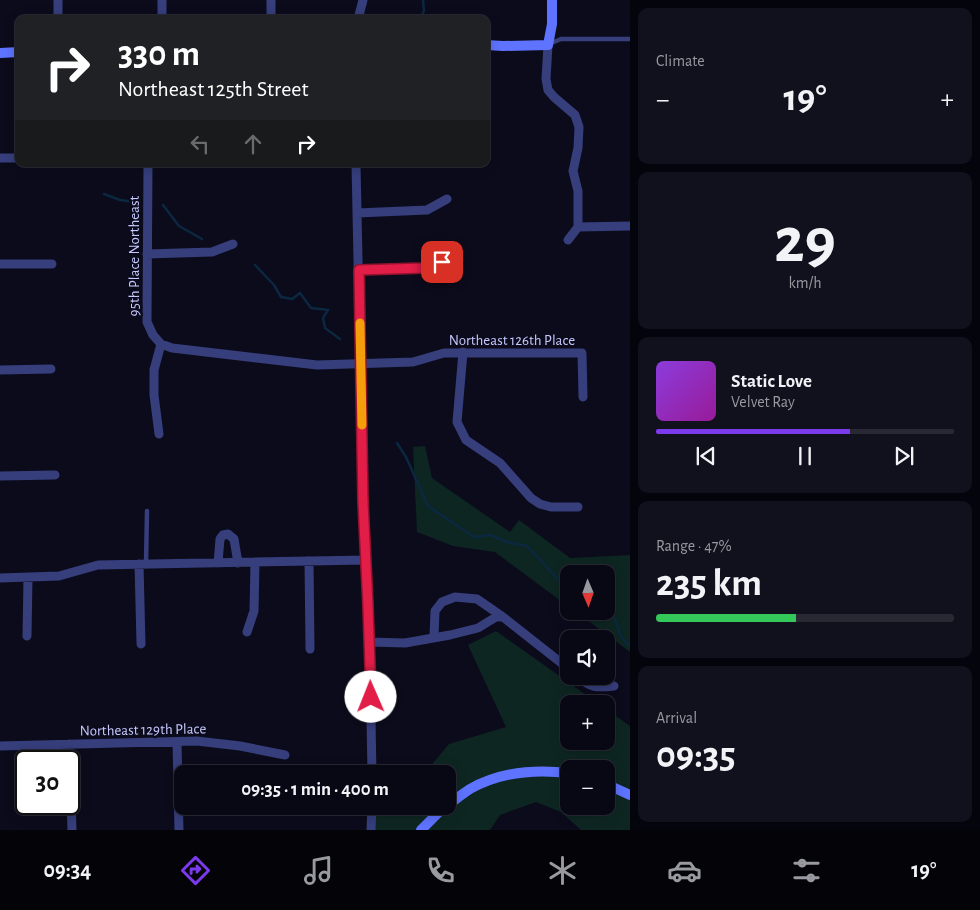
<!DOCTYPE html>
<meta charset="utf-8">
<style>
body{margin:0;font-family:"Alegreya Sans",sans-serif;background:#11111e;color:#f1f3f6;height:100vh;display:flex;flex-direction:column;font-size:19px;white-space:nowrap}
*{box-sizing:border-box;margin:0}
p{font-size:16px;color:#989aa0}
.icon{flex:none;width:28px;height:28px;fill:none;stroke:currentColor;stroke-width:2;stroke-linecap:round;stroke-linejoin:round}
.map{position:relative;flex:1;overflow:hidden}
.details{display:flex;flex-direction:column;gap:8px;padding:8px;background:#04040c;width:350px}
.details>*{flex:none}
.hud{position:absolute;left:15px;top:15px;width:475px;height:152px;border-radius:10px;box-shadow:0 2px 12px #0003,0 0 0 1px #292934;background:#202124;color:#fff;overflow:hidden}
.needle{width:32px;rotate:178deg}
.fabs{position:absolute;left:560px;top:565px;display:grid;gap:10px}
.fabs a{display:grid;place-items:center;width:55px;height:55px;border-radius:10px;background:#080815;box-shadow:0 2px 12px #0003,0 0 0 1px #292934;font-size:25px}
.speed{position:absolute;left:15px;top:750px;display:flex;gap:10px;font-size:25px;font-weight:700;text-align:center}
.speed>*{display:grid;place-content:center;width:65px;height:65px;border-radius:50%;background:#080815;box-shadow:0 2px 12px #0003,0 0 0 1px #292934;line-height:1}
.speed .limit{border:2px solid #111;border-radius:8px;background:#fff;color:#111}
.pin{position:absolute;display:grid;place-items:center;width:42px;height:42px;color:#fff;margin:-21px;border-radius:10px;box-shadow:0 2px 8px #0006}
.me{position:absolute;width:55px;margin:-28px;rotate:359deg;stroke-linejoin:round;filter:drop-shadow(0 0 4px #0008)}
.turn{display:flex;align-items:center;gap:18px;height:105px;padding:0 20px;font-size:22px}
.turn .icon{width:65px;height:65px;stroke-width:2.5}
.turn b{display:block;font-size:35px;line-height:42px}
.lanes{display:flex;align-items:center;height:48px;padding:0 20px;background:#0003;justify-content:center;gap:25px;direction:ltr}
.lanes .off{opacity:.35}
.big{font-size:38px;font-weight:700;line-height:1.1}
.details .tile{flex:1;display:flex;flex-direction:column;justify-content:center;gap:8px;min-width:0;padding:0 18px;border-radius:10px;background:#11111e}
.details .dial{align-items:center;gap:0}
.dial b{font-size:65px;line-height:1}
.song{display:flex;align-items:center;gap:15px}
.cover{width:60px;height:60px;border-radius:8px;background:linear-gradient(135deg,hsl(270 70% 55%),hsl(300 70% 35%))}
.played{height:5px;border-radius:2px;background:linear-gradient(90deg,#7c3aed 65%,#292934 65%)}
.keys{display:flex;justify-content:space-around;direction:ltr}
.heat{display:flex;justify-content:space-between;align-items:center;font-size:28px;direction:ltr}
.charge{height:8px;border-radius:4px;background:linear-gradient(90deg,#34c759 47%,#292934 0)}
.trip{position:absolute;left:174px;top:765px;width:282px;height:50px;border-radius:10px;background:#080815;box-shadow:0 2px 12px #0003,0 0 0 1px #292934;font-weight:700;line-height:50px;text-align:center}
.tab-bar{display:flex;height:80px;justify-content:space-around;align-items:center;background:#030308;color:#989aa0}
.tab-bar .icon{width:35px;height:35px}
.tab-bar .current{color:#7c3aed}
.tab-bar b{font-size:22px;color:#f1f3f6}
main{display:flex;flex:1;min-height:0}
.map>svg:first-child{display:block}
.green{fill:#0e2622;fill-rule:evenodd}
.lines{fill:none;stroke-linecap:round;stroke-linejoin:round}
.stream{stroke:#0b2840;stroke-width:2.5}
.lane{stroke:#363e7c;stroke-width:4.5}
.street{stroke:#363e7c;stroke-width:9}
.secondary{stroke:#5e73ff;stroke-width:10}
.route-casing{stroke:#92132f;stroke-width:12}
.route{stroke:#e11d48;stroke-width:9}
.slow{stroke:#f59e0b;stroke-width:9}
.labels{text-anchor:middle;dominant-baseline:central;stroke-width:5;stroke-linejoin:round;paint-order:stroke}
.street-label{font-size:15px;fill:#c7c9ff;stroke:#0b0b1c}
</style>
<main>
<div class="map">
<svg width="630" height="830" viewBox="0 0 630 830">
<rect width="100%" height="100%" fill="#0b0b1c"/>
<path class="green" d="M425 446 432 478 510 532 519 520 570 558 630 555V652L575 611H606V574H569V607L495 552 453 546 417 532 413 447Z
M496 631 599 704H569V741H606V709L630 726V830H581L561 812 536 802 500 815 490 830H371L372 810 387 806H448V774H424L449 744 506 727 468 645ZM569 769H606V806H569Z"/>
<g class="lines">
<path class="stream" d="M420 19 424 11 423 0
M104 194 120 200 135 202
M163 205 179 226 202 239
M255 265 274 285 281 297 292 299 300 293 311 308 328 310 323 318 325 328 340 339
M397 443 406 457 428 506 474 537 491 535 506 542 527 546 559 580 569 586
M606 608C620 617 614 634 630 646"/>
<path class="lane" d="M549 44 561 39H630
M146 564 147 511"/>
<path class="street" d="M58 0V19
M162 0V19
M271 0V19
M358 19 363 0
M548 45 546 79 548 90 554 97 575 115 579 127 578 148 573 171 578 191V227L568 240
M0 158H19
M148 164 147 322 153 335 161 344 154 370V395L159 434
M356 164 363 501 369 606 372 774
M357 213 427 210 447 199
M578 227 630 226
M147 254 212 252 233 244
M0 264H52
M359 270 425 268 442 262
M161 344 172 348 317 365 413 362 444 353H582L583 397
M463 352 457 422 466 440 500 463 531 498 540 504 551 507H578
M0 370 51 369
M0 476 55 475
M309 561 310 649
M218 563 220 539 223 535 228 534 234 539 238 563
M139 564 141 644
M0 578 59 576 98 565 366 560
M247 632 254 611 255 562
M27 636 28 578
M434 637 435 611 442 602 455 597 477 599 503 617
M370 642 405 643 450 635 478 628 496 617H503L569 669
M577 676C591 688 596 688 614 686
M177 742 179 830
M69 744 72 830
M0 746 197 741 240 746 285 755
M371 830 372 806"/>
<path class="secondary" d="M486 45 503 46 548 45 552 24V0
M0 53 19 52
M606 784 630 795
M448 805C455 800 462 794 470 789 500 772 535 769 569 773
M421 830 445 806"/>
</g>
<g class="lines">
<defs>
<path id="route" d="M371 697 368 606 363 502 359 270 424 268 442 262"/>
</defs>
<use href="#route" class="route-casing"/>
<use href="#route" class="route"/>
<path class="slow" d="M360 323 362 425"/>
</g>
<g class="labels">
<g class="street-label">
<text transform="translate(134 256) rotate(-90)">95th Place Northeast</text>
<text x="512" y="340">Northeast 126th Place</text>
<text transform="translate(143 730) rotate(-1)">Northeast 129th Place</text>
</g>
</g>
</svg>
<div class="fabs">
<a><svg class="needle" viewBox="-14 -14 28 28"><path d="M0-13l5 13h-10z" fill="#e53935"/><path d="M0 13l5-13h-10z" fill="#989aa0"/></svg></a>
<a><svg class="icon" aria-label="sound" viewBox="0 0 24 24"><path d="M4 9h4l5-4v14l-5-4H4zM17 9q2 3 0 6"/></svg></a>
<a>+</a>
<a>−</a>
</div>
<div class="speed"><div class="limit">30</div></div>
<div class="pin" style="left:442px;top:262px;background:#d93025"><svg class="icon" aria-label="arrive" viewBox="0 0 24 24"><path d="M6 21V4h12l-3 4 3 4H6"/></svg></div>
<svg class="me" style="left:371px;top:697px" viewBox="-20 -20 40 40"><circle r="19" fill="#fff"/><path d="M0-13L10 11 0 6-10 11z" fill="#e11d48"/></svg>
<div class="trip">09:35 · 1 min · 400 m</div>
<div class="hud">
<div class="turn"><svg class="icon" aria-label="right" viewBox="0 0 24 24"><path d="M7 20v-9h11M14 6l5 5-5 5"/></svg><div><b>330 m</b>Northeast 125th Street</div></div>
<div class="lanes"><svg class="icon off" aria-label="left" viewBox="0 0 24 24"><path d="M17 20v-9H6M10 6l-5 5 5 5"/></svg><svg class="icon off" aria-label="ahead" viewBox="0 0 24 24"><path d="M12 20V5M6 11l6-6 6 6"/></svg><svg class="icon" aria-label="right" viewBox="0 0 24 24"><path d="M7 20v-9h11M14 6l5 5-5 5"/></svg></div>
</div>
</div>
<section class="details">
<div class="tile"><p>Climate</p>
<div class="heat"><a>−</a><b class="big">19°</b><a>+</a></div>
</div>
<div class="tile dial"><b>29</b><p>km/h</p></div>
<div class="tile">
<div class="song"><i class="cover"></i><div><b>Static Love</b><p>Velvet Ray</p></div></div>
<div class="played"></div>
<div class="keys"><svg class="icon" aria-label="previous" viewBox="0 0 24 24"><path d="M18 5L8 12l10 7zM5 5v14"/></svg><svg class="icon" aria-label="pause" viewBox="0 0 24 24"><path d="M8 5v14M16 5v14"/></svg><svg class="icon" aria-label="next" viewBox="0 0 24 24"><path d="M6 5l10 7-10 7zM19 5v14"/></svg></div>
</div>
<div class="tile"><p>Range · 47%</p><b class="big">235 km</b><div class="charge"></div></div>
<div class="tile"><p>Arrival</p><b class="big">09:35</b></div>
</section>
</main>
<nav class="tab-bar">
<b>09:34</b>
<svg class="icon current" aria-label="directions" viewBox="0 0 24 24"><path d="M12 3l9 9-9 9-9-9zM9 14v-3h6M13 9l2 2-2 2"/></svg>
<svg class="icon" aria-label="music" viewBox="0 0 24 24"><path d="M9 18V5l10-2v13"/><circle cx="6" cy="18" r="3"/><circle cx="16" cy="16" r="3"/></svg>
<svg class="icon" aria-label="phone" viewBox="0 0 24 24"><path d="M5 4h4l2 5-3 2q2 4 5 5l2-3 5 2v4C11 20 4 13 5 4z"/></svg>
<svg class="icon" aria-label="climate" viewBox="0 0 24 24"><path d="M12 3v18M4 7l16 10M4 17L20 7"/></svg>
<svg class="icon" aria-label="car" viewBox="0 0 24 24"><path d="M5 17H2v-5l4-1 3-4h7l3 4 3 1v5h-3M9 17h6M6 11h13"/><circle cx="7" cy="17" r="2"/><circle cx="17" cy="17" r="2"/></svg>
<svg class="icon" aria-label="filters" viewBox="0 0 24 24"><path d="M4 7h16M4 17h16"/><circle cx="9" cy="7" r="2"/><circle cx="15" cy="17" r="2"/></svg>
<b>19°</b>
</nav>
